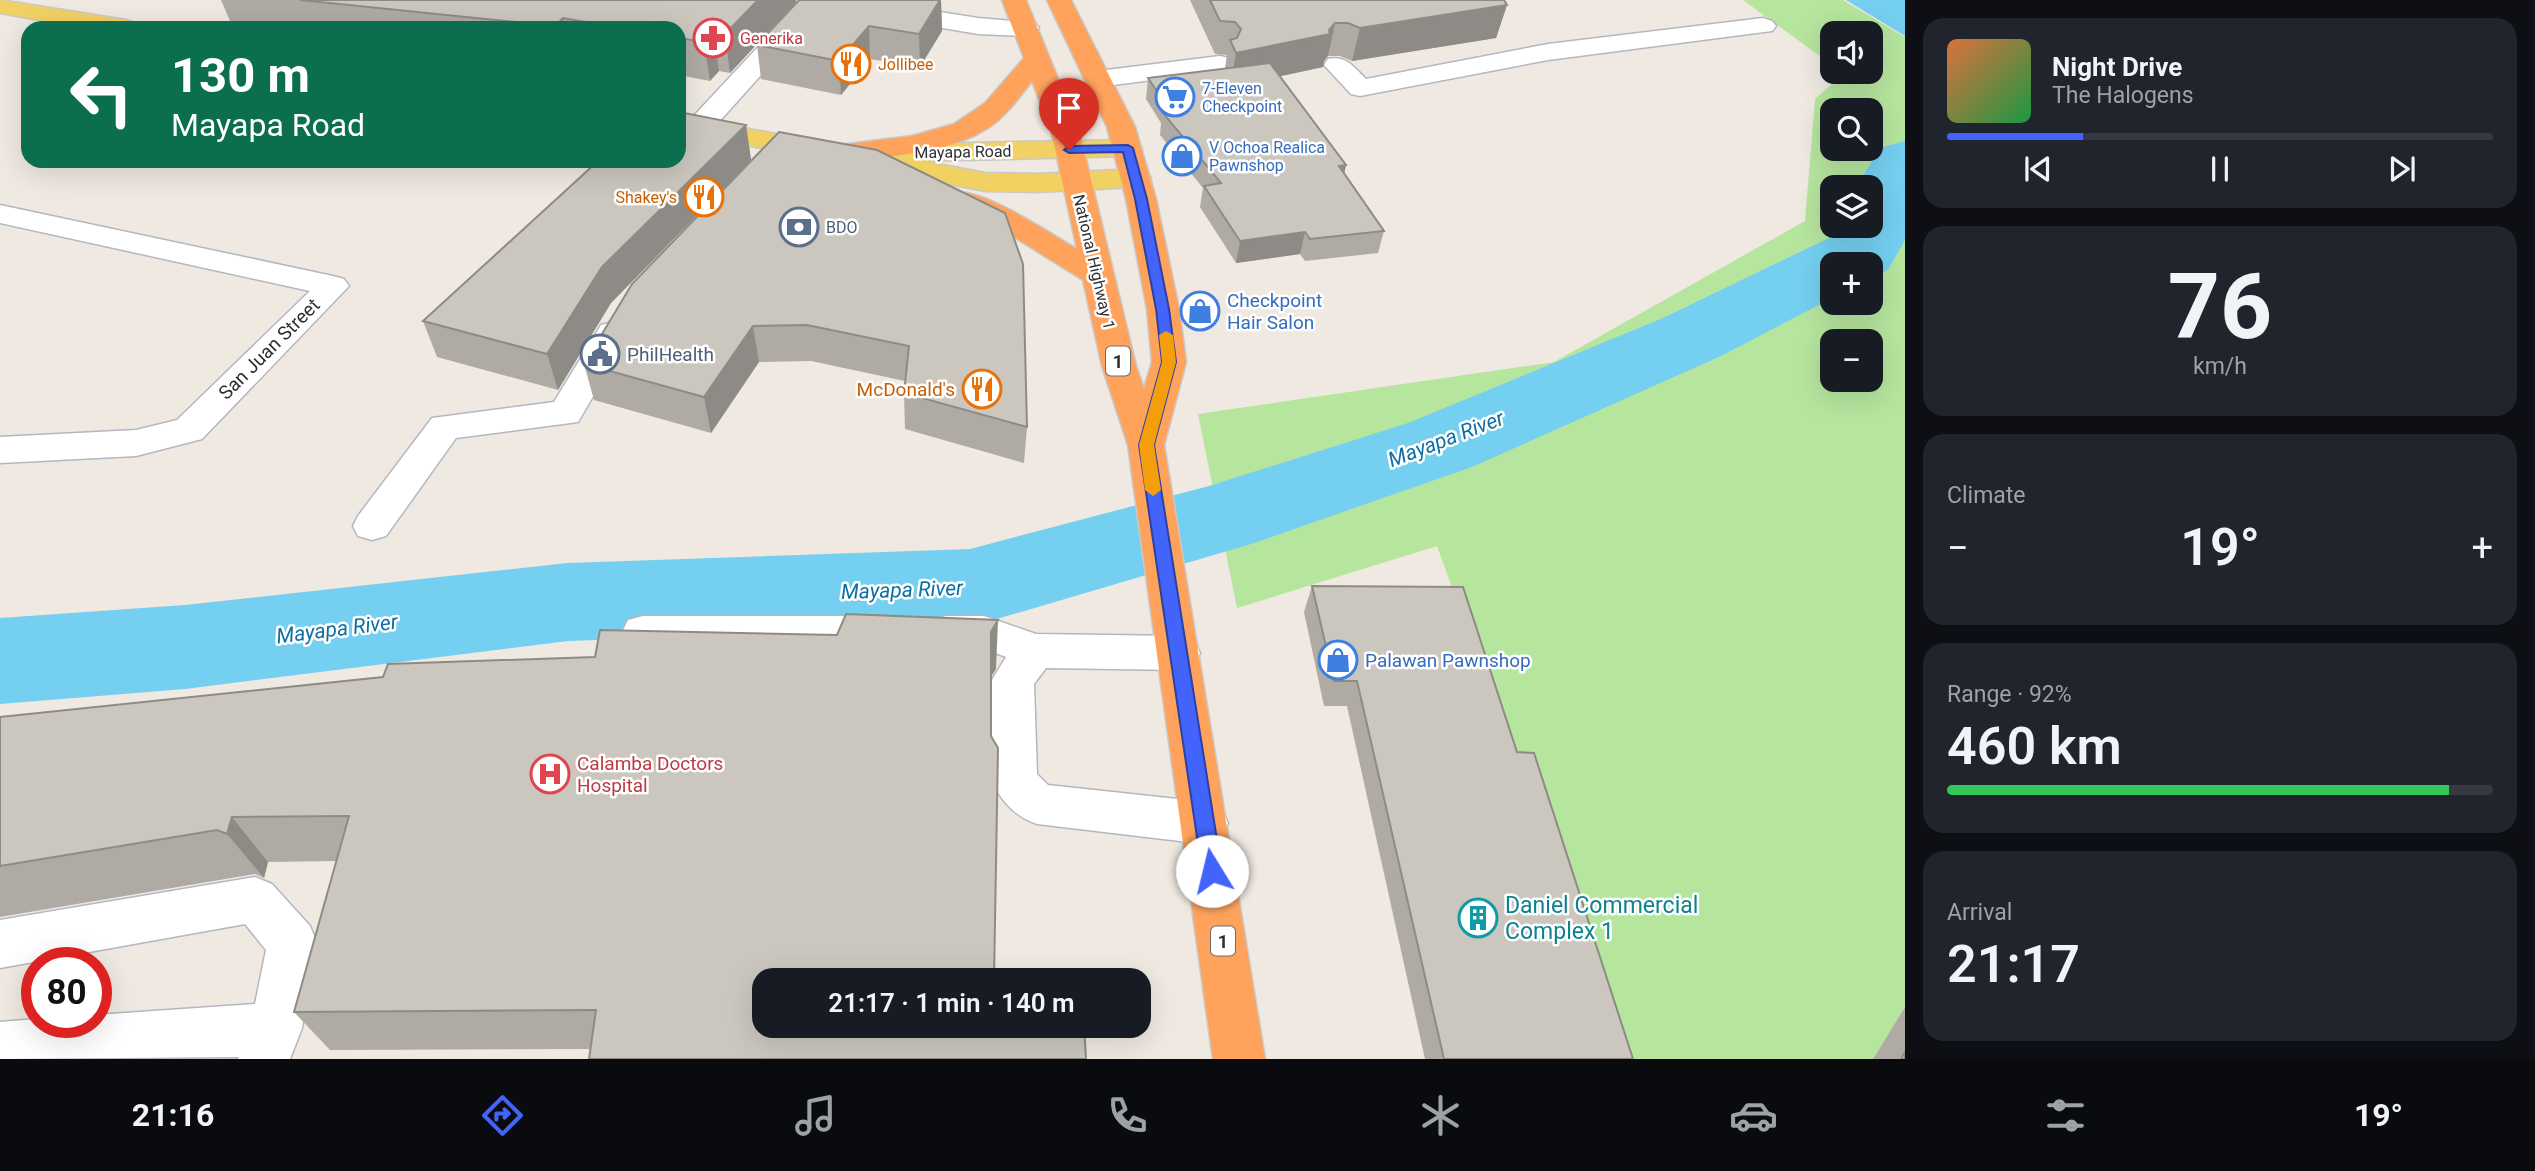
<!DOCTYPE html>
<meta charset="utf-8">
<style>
body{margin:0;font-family:Roboto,sans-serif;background:#20242c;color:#f1f3f6;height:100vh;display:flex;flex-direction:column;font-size:26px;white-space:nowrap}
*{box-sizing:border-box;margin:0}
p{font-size:23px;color:#9ea1a6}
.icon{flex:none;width:38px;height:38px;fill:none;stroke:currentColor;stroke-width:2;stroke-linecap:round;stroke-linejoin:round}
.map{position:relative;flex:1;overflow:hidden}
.side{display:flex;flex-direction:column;gap:18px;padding:18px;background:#0d0f14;width:630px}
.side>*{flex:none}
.top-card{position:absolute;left:21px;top:21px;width:665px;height:147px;border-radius:21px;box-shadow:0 7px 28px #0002;background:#0b6e4f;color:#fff;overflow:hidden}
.fabs{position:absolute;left:1820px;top:21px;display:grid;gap:14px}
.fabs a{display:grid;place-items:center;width:63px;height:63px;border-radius:14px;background:#171b24;box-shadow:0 7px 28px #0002;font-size:35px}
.speed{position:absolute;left:21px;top:947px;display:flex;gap:14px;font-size:35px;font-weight:700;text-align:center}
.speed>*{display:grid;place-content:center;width:91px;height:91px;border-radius:50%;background:#171b24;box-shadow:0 7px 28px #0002;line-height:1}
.speed .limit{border:10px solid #d22;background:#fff;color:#111}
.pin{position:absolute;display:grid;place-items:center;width:60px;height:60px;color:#fff;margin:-72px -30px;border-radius:50% 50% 50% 0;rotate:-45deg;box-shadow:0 0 7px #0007}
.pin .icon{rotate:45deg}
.me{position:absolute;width:77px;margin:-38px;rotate:351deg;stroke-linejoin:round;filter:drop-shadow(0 0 5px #0008)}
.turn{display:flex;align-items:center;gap:24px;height:147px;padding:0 35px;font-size:32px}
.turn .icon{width:91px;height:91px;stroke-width:2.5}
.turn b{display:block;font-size:49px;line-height:60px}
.big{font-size:52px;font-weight:600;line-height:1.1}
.side .widget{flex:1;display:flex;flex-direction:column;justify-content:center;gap:10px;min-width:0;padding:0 24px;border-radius:21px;background:#20242c}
.side .dial{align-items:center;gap:0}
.dial b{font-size:91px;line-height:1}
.song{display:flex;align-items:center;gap:21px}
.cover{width:84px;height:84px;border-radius:10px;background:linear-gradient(135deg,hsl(20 70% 55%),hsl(140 70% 35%))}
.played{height:7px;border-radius:4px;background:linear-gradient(90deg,#4264fb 25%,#363941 25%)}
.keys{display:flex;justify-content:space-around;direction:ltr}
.heat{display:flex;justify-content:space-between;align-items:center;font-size:38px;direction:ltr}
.charge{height:10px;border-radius:5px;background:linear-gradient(90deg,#34c759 92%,#363941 0)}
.trip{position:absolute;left:752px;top:968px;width:399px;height:70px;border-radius:21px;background:#171b24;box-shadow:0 7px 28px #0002;font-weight:600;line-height:70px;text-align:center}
.tabs{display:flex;height:112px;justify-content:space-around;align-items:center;background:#090b0e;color:#9ea1a6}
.tabs .icon{width:49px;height:49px}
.tabs .selected{color:#4264fb}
.tabs b{font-size:32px;color:#f1f3f6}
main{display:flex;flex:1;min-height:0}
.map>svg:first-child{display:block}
.green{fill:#b6e59e;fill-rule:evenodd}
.water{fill:#75cff0}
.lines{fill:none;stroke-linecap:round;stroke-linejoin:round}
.river{fill:#75cff0;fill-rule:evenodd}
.minor-casing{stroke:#b4b7c1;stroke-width:3}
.major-casing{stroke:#c9c9c9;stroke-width:3}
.highway-casing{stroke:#c9c9c9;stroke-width:3}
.minor{fill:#fff;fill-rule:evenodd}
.major{fill:#f2d163;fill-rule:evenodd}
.highway{fill:#ffa35c;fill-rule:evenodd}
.wall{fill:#afaba4}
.shaded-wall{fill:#8e8b86}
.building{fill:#cbc7bf;stroke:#8e8b86;stroke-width:2}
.route{fill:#4264fb;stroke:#2b41a3;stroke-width:2}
.slow{fill:#f59e0b}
.labels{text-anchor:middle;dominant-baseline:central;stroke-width:5;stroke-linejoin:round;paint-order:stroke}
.far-health-label{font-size:16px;fill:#be3a42;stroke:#fff;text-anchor:start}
.far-food-label{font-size:16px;fill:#c56008;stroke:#fff;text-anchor:start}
.far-shop-label{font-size:16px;fill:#366cbe;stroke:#fff;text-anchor:start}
.far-street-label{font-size:16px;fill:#2e2e2e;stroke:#fff}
.far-service-label{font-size:16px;fill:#4e5e75;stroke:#fff;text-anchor:start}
.shield{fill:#fff;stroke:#6d6d6d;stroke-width:2}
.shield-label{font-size:18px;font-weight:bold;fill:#2e2e2e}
.shop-label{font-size:19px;fill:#366cbe;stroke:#fff;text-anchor:start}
.street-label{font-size:19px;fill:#2e2e2e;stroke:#fff}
.service-label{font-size:19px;fill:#4e5e75;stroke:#fff;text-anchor:start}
.food-label{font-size:19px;fill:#c56008;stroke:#fff;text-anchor:end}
.health-label{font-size:19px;fill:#be3a42;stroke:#fff;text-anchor:start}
.water-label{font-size:21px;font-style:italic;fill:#0d6fa3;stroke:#fff}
.near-culture-label{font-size:23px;fill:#0d838f;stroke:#fff;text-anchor:start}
</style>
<main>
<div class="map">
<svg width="1905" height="1059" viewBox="0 0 1905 1059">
<rect width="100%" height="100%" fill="#efe9e1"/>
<path class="green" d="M1743 0H1843L1905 37V1007L1873 1059H1624L1437 546 1237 608 1198 414 1554 362 1805 221 1815 99 1843 74 1841 72H1871V33H1832V65ZM1832 110H1871V149H1832ZM1832 187H1871V226H1832ZM1832 264H1871V303H1832ZM1832 341H1871V380H1832Z"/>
<path class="water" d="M1846 0H1905V36Z"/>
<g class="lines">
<path class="river" d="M1905 141V240L1888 270 1871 278V264H1832V298L1721 356 1472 467 1251 544 970 627 568 641 185 689 0 704V618L185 605 568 563 970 549 1209 486 1408 423 1663 318 1829 238 1836 226H1871V187H1856L1880 148Z"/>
<defs>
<path id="minor" d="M807 0H864L978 18 1035 23 1039 28 1035 33 1026 36 978 34 819 7 810 5Z
M795 15 804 17 807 22 804 27 709 133 699 135 689 133 685 127 689 121 786 17Z
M1763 18 1772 21 1776 26 1772 31 1548 60 1360 96 1351 94 1324 65 1328 59C1346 55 1354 67 1366 79L1548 44Z
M1220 56 1229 58 1233 64 1229 70 1098 87 1089 85 1085 79 1089 73 1098 71Z
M0 205 333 276 344 279 349 286 202 439 136 456 0 463V437L136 430 177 420 310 291 0 223Z
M613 322 625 325 630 333 578 422 456 438 386 536 372 540 358 536 353 526 358 516 432 418 554 402 601 325Z
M643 616H889L904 620 910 632 904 644 889 648H643L628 644 622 632 628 620Z
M946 616H984L1036 634 1179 636 1194 641 1200 653 1194 665 1179 670 1046 668 1034 684 1037 774 1048 785 1205 802 1221 808 1228 823 1221 838 1205 844 1037 824C1016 817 1002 802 992 782V680L1006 657 982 648H946L931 644 925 632 931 620Z
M255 877 272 884 310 926 317 943 302 1028 290 1059H238L239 1057 0 1059V1022L37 1019V1022H96V1015L255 1004 266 950 245 924 0 968V920Z"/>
<path id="major" d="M0 0 126 20 135 23 139 28H83L0 13Z
M679 116 901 157 898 153 902 147 912 144 1128 140 1138 142 1142 148 1138 154 1128 156 922 161 985 173 1038 174 1136 169 1146 172 1151 178 1146 184 1136 187 1038 192 985 191 679 132Z"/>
<path id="highway" d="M1002 0H1026L1079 130 1136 366 1144 389 1152 362 1147 309 1126 199 1107 127 1047 0H1071L1135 127 1156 199 1179 309 1186 362 1164 445 1265 1059H1213L1128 445 1102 366 1083 280 1003 230 950 205 945 199 950 193C979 185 1049 233 1077 249L1051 130 1032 81C1019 98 1006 116 988 128 946 155 888 155 840 163L830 160 826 154 830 148 840 145 912 136 954 124 985 103 1024 58Z"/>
</defs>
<use href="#minor" class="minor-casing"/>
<use href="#major" class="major-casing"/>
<use href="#highway" class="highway-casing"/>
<use href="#minor" class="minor"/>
<use href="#major" class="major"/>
<use href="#highway" class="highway"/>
</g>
<path class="wall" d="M221 0H796V2L730 73 719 71 710 81 679 75V28H233Z
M799 0H941L942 31 920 67 870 59 841 95 761 79 757 45Z
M1190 0H1504L1507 5 1496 38 1352 61 1340 56H1328L1324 61 1323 67 1280 76 1346 165 1344 174 1384 231 1378 253 1305 261 1300 254 1236 263 1200 207 1203 188 1160 135 1161 123 1146 99 1148 78 1225 68 1227 55 1215 54Z
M746 125 751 160 611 303 558 390 437 357 423 321Z
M779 132 1027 427 1024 463 905 429 904 393 905 381 811 361 759 362 711 433 594 400 584 364Z
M1312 586 1517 752 1633 1059H1425L1347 706H1324L1304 612Z
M996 669 590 1049 330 1050 294 1012 336 861 268 862 264 878 255 874 0 917V717Z
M1905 1007V1059H1873Z"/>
<path class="shaded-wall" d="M758 0H796V2L730 73 725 34Z
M940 0H941L942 31 920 67 919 34Z
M1507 5 1496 38 1352 61 1360 28Z
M563 18 566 28H556L555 26Z
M1335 23 1328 56 1324 61 1323 67 1230 87 1236 53 1329 30Z
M869 26 870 59 841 95 839 61Z
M713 32 719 71 710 81 704 42Z
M746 125 751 160 611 303 558 390 547 354 602 267Z
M1346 165 1341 187 1339 166Z
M1305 232 1300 254 1236 263 1240 241Z
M753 326 759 362 711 433 704 397Z
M998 620 996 669 989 680 991 632Z
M232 817 268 862 264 878 227 834Z"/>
<path class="building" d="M300 0H758L725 34 713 32 704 42 679 38V28H622L563 18 555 26Z
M799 0H940L919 34 869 26 839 61 757 45Z
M1210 0H1504L1507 5 1360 28 1348 23H1335L1329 30 1330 34 1236 53 1230 40 1237 38 1241 29 1235 22 1220 21Z
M1270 63 1346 165 1339 166 1384 231 1310 239 1305 232 1240 241 1204 186 1221 183 1163 113 1171 112 1148 78Z
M679 112 746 125 602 267 547 354 423 321 598 161H679Z
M779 132 877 150 1005 213 1023 264 1027 427 904 393 909 346 807 325 753 326 704 397 584 364 632 284Z
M1312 586 1463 587 1517 752 1534 753 1633 1059H1444L1357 681H1334Z
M846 614 998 620 991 632V736L998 748 994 980H765V1026H1084L1086 1059H589L596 1010 294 1012 349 816 232 817 227 834 217 830 0 866V717L383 677 388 664 595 657 600 630 837 635Z
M1905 1052V1059H1901Z"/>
<path class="route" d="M1128 145 1133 148 1147 199 1169 309 1176 362 1154 445 1222 871 1219 877 1212 880 1205 877 1202 871 1139 445 1162 362 1156 309 1135 199 1123 152 1069 153 1064 150 1069 146Z"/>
<path class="slow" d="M1166 331 1173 335 1176 362 1154 445 1161 490 1153 496 1145 490 1139 445 1162 362 1159 335Z"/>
<defs>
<symbol id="pharmacy-ring" viewBox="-11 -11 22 22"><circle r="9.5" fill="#fff" stroke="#e0444e" stroke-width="1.5"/><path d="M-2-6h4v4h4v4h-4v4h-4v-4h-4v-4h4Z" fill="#e0444e"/></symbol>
<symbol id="restaurant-ring" viewBox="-11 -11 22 22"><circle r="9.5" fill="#fff" stroke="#e8710a" stroke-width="1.5"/><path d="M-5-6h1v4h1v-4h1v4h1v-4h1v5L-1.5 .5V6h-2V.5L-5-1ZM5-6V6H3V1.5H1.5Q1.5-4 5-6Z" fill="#e8710a"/></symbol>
<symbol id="supermarket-ring" viewBox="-11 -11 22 22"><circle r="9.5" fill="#fff" stroke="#3f7fe0" stroke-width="1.5"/><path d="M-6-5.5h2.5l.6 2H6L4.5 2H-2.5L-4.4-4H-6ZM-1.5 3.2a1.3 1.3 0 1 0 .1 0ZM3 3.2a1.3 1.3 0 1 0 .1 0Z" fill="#3f7fe0"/></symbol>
<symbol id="shop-ring" viewBox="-11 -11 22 22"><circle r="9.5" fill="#fff" stroke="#3f7fe0" stroke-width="1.5"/><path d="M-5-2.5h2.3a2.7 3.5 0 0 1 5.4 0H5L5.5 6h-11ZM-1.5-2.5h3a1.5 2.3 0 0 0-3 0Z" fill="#3f7fe0"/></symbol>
<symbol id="bank-ring" viewBox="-11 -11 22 22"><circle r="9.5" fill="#fff" stroke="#5c6f8a" stroke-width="1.5"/><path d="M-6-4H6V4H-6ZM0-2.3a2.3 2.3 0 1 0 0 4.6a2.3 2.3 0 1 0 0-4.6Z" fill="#5c6f8a"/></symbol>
<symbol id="civic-ring" viewBox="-11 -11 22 22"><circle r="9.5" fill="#fff" stroke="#5c6f8a" stroke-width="1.5"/><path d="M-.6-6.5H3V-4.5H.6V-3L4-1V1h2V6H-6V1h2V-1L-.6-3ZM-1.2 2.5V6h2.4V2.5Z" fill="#5c6f8a"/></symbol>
<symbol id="hospital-ring" viewBox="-11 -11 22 22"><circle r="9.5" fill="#fff" stroke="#e0444e" stroke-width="1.5"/><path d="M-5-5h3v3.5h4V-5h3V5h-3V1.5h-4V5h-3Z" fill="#e0444e"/></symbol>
<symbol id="building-ring" viewBox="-11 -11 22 22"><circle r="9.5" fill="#fff" stroke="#0f9aa8" stroke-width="1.5"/><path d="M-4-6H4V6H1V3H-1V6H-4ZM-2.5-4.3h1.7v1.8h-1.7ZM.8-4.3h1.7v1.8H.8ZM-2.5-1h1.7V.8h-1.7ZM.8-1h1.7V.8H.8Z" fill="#0f9aa8"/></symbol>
</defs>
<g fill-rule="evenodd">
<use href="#pharmacy-ring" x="691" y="16" width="44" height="44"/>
<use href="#restaurant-ring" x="829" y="42" width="44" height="44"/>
<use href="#supermarket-ring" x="1153" y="75" width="44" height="44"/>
<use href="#shop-ring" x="1160" y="134" width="44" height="44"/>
<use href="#restaurant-ring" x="682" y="175" width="44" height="44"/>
<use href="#bank-ring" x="777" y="205" width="44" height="44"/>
<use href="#shop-ring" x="1178" y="289" width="44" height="44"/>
<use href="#civic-ring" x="578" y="332" width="44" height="44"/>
<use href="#restaurant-ring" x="960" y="367" width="44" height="44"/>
<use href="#shop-ring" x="1316" y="638" width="44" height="44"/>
<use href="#hospital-ring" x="528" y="752" width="44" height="44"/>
<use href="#building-ring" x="1456" y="896" width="44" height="44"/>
</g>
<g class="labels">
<g class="far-health-label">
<text x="740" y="38">Generika</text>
</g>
<g class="far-food-label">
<text x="878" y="64">Jollibee</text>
<text x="677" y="197" text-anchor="end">Shakey's</text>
</g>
<g class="far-shop-label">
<text x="1202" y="88">7-Eleven<tspan x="1202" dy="18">Checkpoint</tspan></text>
<text x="1209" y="147">V Ochoa Realica<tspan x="1209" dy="18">Pawnshop</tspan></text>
</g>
<g class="far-street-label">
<text transform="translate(963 152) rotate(-1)">Mayapa Road</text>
<text transform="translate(1094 262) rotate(77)">National Highway 1</text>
</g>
<g class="far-service-label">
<text x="826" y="227">BDO</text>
</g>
<g class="shield">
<rect x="1106" y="346.5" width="24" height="29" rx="5"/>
<rect x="1211" y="926.5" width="24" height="29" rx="5"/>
</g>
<g class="shield-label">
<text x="1118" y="361">1</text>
<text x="1223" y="941">1</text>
</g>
<g class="shop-label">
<text x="1227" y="300">Checkpoint<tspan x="1227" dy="22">Hair Salon</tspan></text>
<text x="1365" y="660">Palawan Pawnshop</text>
</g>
<g class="street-label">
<text transform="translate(269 349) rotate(-45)">San Juan Street</text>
</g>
<g class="service-label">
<text x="627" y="354">PhilHealth</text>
</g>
<g class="food-label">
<text x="955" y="389">McDonald's</text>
</g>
<g class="health-label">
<text x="577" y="763">Calamba Doctors<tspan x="577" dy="22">Hospital</tspan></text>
</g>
<g class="water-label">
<text transform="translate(1446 439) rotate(-21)">Mayapa River</text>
<text transform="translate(902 590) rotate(-2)">Mayapa River</text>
<text transform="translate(337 629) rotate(-7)">Mayapa River</text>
</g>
<g class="near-culture-label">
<text x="1505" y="905">Daniel Commercial<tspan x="1505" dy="26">Complex 1</tspan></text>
</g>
</g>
</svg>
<div class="fabs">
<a><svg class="icon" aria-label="sound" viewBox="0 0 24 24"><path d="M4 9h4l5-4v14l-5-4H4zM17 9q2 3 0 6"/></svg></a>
<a><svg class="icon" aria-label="search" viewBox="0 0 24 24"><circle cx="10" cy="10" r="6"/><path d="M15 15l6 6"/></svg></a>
<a><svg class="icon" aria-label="layers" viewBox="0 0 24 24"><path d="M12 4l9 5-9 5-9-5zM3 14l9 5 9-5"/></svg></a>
<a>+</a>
<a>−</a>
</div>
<div class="speed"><div class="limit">80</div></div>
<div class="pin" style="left:1069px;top:150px;background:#d93025"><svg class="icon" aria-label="arrive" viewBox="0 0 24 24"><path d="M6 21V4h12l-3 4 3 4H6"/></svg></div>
<svg class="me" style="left:1212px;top:871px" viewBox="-20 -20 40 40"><circle r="19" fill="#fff"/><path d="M0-13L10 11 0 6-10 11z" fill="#4264fb"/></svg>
<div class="trip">21:17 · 1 min · 140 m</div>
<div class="top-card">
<div class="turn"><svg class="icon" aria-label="left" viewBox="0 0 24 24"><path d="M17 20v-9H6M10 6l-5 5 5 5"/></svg><div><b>130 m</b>Mayapa Road</div></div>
</div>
</div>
<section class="side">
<div class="widget">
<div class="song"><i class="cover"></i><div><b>Night Drive</b><p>The Halogens</p></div></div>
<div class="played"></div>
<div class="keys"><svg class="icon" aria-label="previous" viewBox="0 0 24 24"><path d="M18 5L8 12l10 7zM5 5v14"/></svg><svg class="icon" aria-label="pause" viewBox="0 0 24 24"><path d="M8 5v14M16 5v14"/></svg><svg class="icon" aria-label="next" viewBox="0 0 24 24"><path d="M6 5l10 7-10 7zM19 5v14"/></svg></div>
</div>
<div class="widget dial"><b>76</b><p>km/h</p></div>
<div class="widget"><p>Climate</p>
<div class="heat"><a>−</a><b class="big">19°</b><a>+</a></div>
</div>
<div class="widget"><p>Range · 92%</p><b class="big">460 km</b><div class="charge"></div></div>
<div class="widget"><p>Arrival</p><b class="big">21:17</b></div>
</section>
</main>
<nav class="tabs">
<b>21:16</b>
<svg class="icon selected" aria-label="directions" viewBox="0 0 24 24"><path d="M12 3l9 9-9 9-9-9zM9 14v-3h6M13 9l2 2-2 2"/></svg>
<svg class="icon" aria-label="music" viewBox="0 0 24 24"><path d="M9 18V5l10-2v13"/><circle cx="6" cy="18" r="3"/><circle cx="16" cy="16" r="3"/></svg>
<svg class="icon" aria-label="phone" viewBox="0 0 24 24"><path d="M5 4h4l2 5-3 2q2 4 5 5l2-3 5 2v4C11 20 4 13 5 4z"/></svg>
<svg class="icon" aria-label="climate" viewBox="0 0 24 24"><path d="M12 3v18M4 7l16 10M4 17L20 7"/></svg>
<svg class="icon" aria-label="car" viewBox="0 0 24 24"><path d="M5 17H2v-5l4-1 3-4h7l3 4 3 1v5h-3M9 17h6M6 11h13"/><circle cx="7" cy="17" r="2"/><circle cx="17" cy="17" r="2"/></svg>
<svg class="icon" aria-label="filters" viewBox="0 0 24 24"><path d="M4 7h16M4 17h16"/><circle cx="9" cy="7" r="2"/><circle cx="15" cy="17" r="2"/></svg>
<b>19°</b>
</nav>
